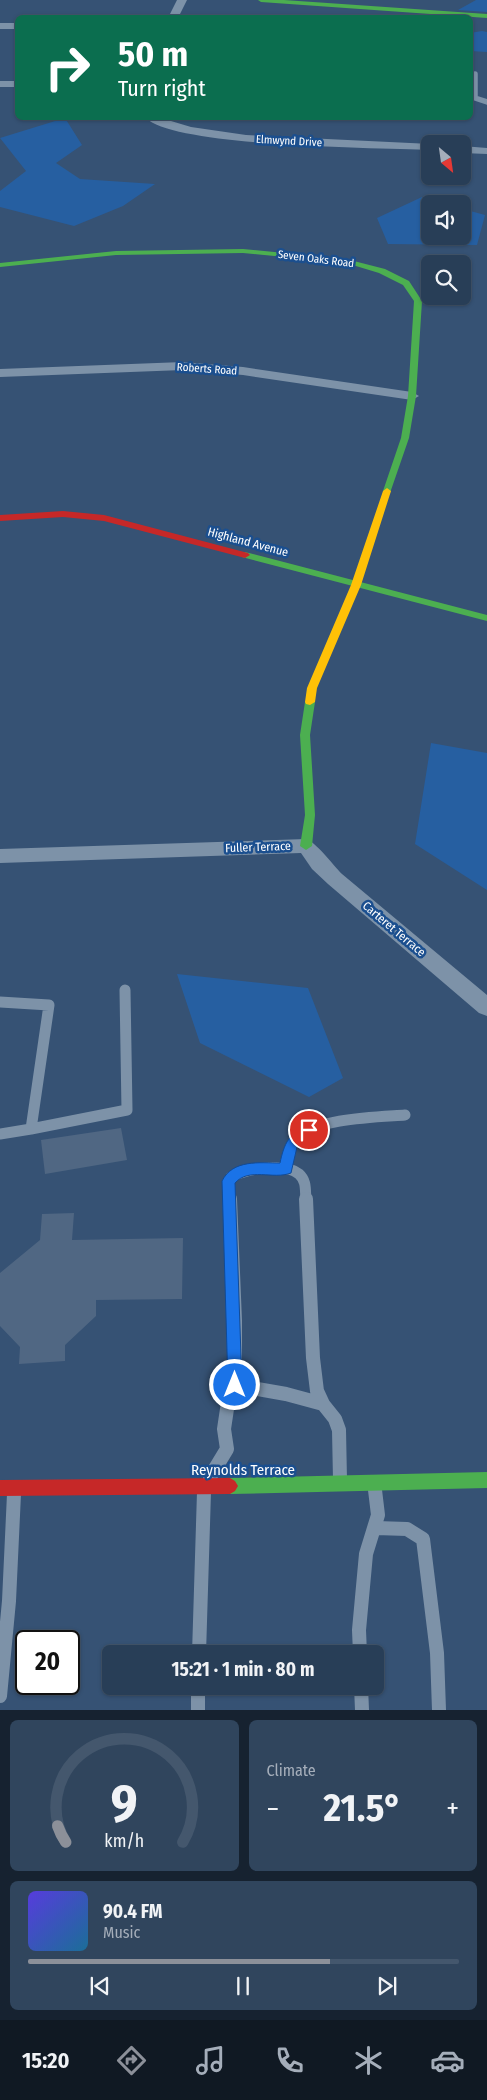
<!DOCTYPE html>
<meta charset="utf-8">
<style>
body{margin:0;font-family:"Fira Sans Condensed",sans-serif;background:#30455d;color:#f1f3f6;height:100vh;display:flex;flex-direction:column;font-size:19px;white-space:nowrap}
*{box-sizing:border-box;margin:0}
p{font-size:16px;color:#a5aeba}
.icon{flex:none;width:28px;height:28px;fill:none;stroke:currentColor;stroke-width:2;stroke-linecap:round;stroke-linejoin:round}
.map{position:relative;height:1710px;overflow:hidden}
.side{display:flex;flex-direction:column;gap:10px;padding:10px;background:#162230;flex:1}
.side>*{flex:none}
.guide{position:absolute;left:15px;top:15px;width:458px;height:105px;border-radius:8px;box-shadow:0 1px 4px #0004,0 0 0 1px #44576d;background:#0b6e4f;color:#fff;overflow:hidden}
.needle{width:32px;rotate:151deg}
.fabs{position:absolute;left:421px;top:135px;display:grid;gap:10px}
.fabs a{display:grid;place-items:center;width:50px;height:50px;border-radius:8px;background:#283e57;box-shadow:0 1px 4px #0004,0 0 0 1px #44576d;font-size:25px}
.speed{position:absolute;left:15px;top:1630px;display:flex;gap:10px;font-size:25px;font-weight:700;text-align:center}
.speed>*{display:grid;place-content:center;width:65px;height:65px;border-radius:50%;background:#283e57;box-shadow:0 1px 4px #0004,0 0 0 1px #44576d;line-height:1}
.speed .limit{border:2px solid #111;border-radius:8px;background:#fff;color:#111}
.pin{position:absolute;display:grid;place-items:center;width:42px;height:42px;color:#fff;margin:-21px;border:2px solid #fff;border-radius:50%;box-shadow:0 1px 5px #0007}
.me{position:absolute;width:55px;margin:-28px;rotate:0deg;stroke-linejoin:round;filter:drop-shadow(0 0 4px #0008)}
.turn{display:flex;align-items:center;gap:18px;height:105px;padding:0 20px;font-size:22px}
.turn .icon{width:65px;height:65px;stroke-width:2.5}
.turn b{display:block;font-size:35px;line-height:42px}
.big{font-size:38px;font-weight:700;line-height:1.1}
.side .tile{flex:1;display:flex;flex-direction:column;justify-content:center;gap:8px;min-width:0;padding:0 18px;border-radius:8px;background:#30455d}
.side .dial{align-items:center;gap:0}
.dial svg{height:130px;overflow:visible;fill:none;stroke:#44576d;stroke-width:7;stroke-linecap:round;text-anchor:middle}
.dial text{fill:#f1f3f6;stroke:none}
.song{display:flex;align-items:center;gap:15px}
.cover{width:60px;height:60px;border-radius:8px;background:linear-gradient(135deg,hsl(250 70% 55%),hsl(200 70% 35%))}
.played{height:5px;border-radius:2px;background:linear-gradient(90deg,#8c9099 70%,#44576d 70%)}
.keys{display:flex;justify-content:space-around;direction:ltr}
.heat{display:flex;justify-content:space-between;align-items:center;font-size:28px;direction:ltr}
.side .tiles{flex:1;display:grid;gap:10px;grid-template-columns:1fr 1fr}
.tile:last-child{grid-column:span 2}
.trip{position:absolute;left:102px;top:1645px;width:282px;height:50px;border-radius:8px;background:#283e57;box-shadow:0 1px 4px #0004,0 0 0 1px #44576d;font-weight:700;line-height:50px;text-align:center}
.tab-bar{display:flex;height:80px;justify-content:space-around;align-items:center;background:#101923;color:#a5aeba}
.tab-bar .icon{width:35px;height:35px}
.tab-bar .on{color:#8c9099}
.tab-bar b{font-size:22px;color:#f1f3f6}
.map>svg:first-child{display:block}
.green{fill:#265fa1}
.building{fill:#506783}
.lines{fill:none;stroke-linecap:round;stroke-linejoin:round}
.lane-far2{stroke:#7d92a8;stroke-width:5.5}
.lane-far1{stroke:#7d92a8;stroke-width:11}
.lane{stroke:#7d92a8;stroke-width:14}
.street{fill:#7d92a8;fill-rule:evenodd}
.fast{fill:#4caf50;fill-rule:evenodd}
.slow{fill:#ffc107;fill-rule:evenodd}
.jam{fill:#c62828;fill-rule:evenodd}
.route{fill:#1a73e8;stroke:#114b97}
.labels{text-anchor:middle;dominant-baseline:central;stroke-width:5;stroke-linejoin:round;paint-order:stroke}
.far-street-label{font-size:11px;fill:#fff;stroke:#1b4f8f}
.street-label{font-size:12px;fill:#fff;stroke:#1b4f8f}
.near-street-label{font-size:15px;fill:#fff;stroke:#1b4f8f}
</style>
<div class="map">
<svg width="487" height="1710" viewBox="0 0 487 1710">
<rect width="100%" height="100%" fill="#365274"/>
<path class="green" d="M476 0H487V12L458 10Z
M482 31 487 32V52L470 51V33Z
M65 118 82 145 56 163 80 179 155 184 123 206 74 226 0 207V191L26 171 0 138Z
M422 197 446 204H430V236H462L463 209 485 215 477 245 388 244 377 218Z
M431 743 487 753V890L415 844Z
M177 974 308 988 343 1078 309 1097 200 1043Z"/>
<path class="building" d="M121 1128 127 1160 45 1174 41 1140Z
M74 1213 72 1240 183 1238 182 1299 96 1300V1316L65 1345V1361L19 1364 20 1347 0 1326V1273L40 1240 42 1214Z"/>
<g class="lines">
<path class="lane-far2" d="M475 74V98L487 102"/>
<path class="lane-far1" d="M0 1002 49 1005 31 1129 0 1134
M31 1129 127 1110 125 990
M286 1169C288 1159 289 1147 295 1139 315 1118 378 1117 405 1115
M230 1200 229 1181 231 1177C246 1169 285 1162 299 1174 307 1181 305 1191 306 1200"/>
<path class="lane" d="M306 1199 313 1358 317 1391 323 1404 335 1419 339 1430 340 1480
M235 1385 286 1394 323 1404
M210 1477 227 1449 224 1429 227 1409 235 1385V1321L230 1199
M376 1528 407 1529 423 1539 437 1653 439 1710
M199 1654 204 1492
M360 1654 359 1630 366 1554 378 1515 375 1490
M198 1686V1710
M361 1686 362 1710
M0 1696 9 1601 14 1494"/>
<path class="street" d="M177 0H187L178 18H168Z
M0 23H18V29H0Z
M0 81H18V87H0Z
M146 118H161L191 127 246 135 431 144 430 150C382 148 174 147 146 118Z
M462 146 487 148V154L462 153Z
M183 362 243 367 412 392 419 396 412 400 243 375 183 370 0 377V369Z
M306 839C316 842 333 865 342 874L487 995V1016L479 1013 328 884 312 869 301 853 0 863V849Z"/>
<path class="fast" d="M258 0H284L487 14V18L261 2Z
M243 249 346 259 385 269 409 281 422 301 416 396 409 438 390 493 387 494 383 491 401 438 408 396 414 301 403 285 379 273 346 263 243 253 116 255 0 267V263L116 251Z
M245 552 487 615V621L242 557 240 555Z
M310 699 315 702 310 735 315 815 312 846 306 850 300 846 305 815 300 735 305 702Z
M487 1472V1488L230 1494 225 1491 222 1486 225 1481 230 1478Z"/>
<path class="slow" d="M387 488 391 491 361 585 317 688 315 702 310 705 306 704 305 702 307 688 351 585 383 491Z"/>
<path class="jam" d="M63 511 104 515 248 553 250 555 245 558 104 521 63 517 0 521V515Z
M230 1478 235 1481 238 1486 235 1491 230 1494 0 1496V1480Z"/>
</g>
<path class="route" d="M309 1125 314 1126 315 1130 297 1147 291 1173C273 1180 249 1167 235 1183L242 1385 240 1390 235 1392 230 1390 228 1385 222 1181C233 1159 260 1163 280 1163 284 1144 289 1132 309 1125Z"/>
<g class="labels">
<g class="far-street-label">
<text transform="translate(289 141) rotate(3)">Elmwynd Drive</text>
<text transform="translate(316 259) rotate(7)">Seven Oaks Road</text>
<text transform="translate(207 369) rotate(4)">Roberts Road</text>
</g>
<g class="street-label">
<text transform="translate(248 542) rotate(15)">Highland Avenue</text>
<text transform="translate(258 847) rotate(-2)">Fuller Terrace</text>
<text transform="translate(394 929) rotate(40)">Carteret Terrace</text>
</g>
<g class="near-street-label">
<text x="243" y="1470">Reynolds Terrace</text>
</g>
</g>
</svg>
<div class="fabs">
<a><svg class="needle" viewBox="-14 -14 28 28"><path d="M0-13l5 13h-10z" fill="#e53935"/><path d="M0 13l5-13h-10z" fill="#a5aeba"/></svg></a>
<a><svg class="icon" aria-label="sound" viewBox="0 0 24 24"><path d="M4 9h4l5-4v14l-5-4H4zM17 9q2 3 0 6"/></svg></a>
<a><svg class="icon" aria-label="search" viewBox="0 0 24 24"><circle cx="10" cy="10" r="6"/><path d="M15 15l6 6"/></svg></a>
</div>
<div class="speed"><div class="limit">20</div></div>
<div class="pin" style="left:309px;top:1130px;background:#d93025"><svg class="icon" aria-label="arrive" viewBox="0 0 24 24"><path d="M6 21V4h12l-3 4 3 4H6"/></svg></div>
<svg class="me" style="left:235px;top:1385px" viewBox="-20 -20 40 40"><circle r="17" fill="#1a73e8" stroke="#fff" stroke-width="3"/><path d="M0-11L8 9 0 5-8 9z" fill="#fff"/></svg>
<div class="trip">15:21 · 1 min · 80 m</div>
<div class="guide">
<div class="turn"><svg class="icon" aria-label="right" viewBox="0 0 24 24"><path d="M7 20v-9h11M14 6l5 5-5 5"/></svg><div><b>50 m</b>Turn right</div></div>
</div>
</div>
<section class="side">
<div class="tiles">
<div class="tile dial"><svg viewBox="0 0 100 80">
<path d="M14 69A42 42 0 1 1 86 69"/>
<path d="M14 69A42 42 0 0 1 9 59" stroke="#8c9099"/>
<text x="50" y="56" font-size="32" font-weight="700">9</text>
<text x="50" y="72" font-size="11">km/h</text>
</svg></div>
<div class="tile"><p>Climate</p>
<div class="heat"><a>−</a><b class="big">21.5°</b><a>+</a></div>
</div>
<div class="tile">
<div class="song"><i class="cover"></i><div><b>90.4 FM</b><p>Music</p></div></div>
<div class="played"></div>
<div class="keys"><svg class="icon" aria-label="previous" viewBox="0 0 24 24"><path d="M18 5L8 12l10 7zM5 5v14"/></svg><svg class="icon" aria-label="pause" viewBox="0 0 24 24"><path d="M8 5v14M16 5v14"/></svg><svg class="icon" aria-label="next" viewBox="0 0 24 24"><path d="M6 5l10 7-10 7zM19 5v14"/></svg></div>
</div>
</div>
</section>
<nav class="tab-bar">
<b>15:20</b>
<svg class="icon on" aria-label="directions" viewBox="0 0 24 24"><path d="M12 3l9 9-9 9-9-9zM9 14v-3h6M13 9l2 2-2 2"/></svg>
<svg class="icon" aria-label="music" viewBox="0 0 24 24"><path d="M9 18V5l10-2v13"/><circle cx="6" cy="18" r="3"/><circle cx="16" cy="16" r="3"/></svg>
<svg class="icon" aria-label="phone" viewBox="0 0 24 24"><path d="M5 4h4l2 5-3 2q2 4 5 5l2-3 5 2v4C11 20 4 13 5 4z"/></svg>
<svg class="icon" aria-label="climate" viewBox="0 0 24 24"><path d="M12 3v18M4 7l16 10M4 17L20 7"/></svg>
<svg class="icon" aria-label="car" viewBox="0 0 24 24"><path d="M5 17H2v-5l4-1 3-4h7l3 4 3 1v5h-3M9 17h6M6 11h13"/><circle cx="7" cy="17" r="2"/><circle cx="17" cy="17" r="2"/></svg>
</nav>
